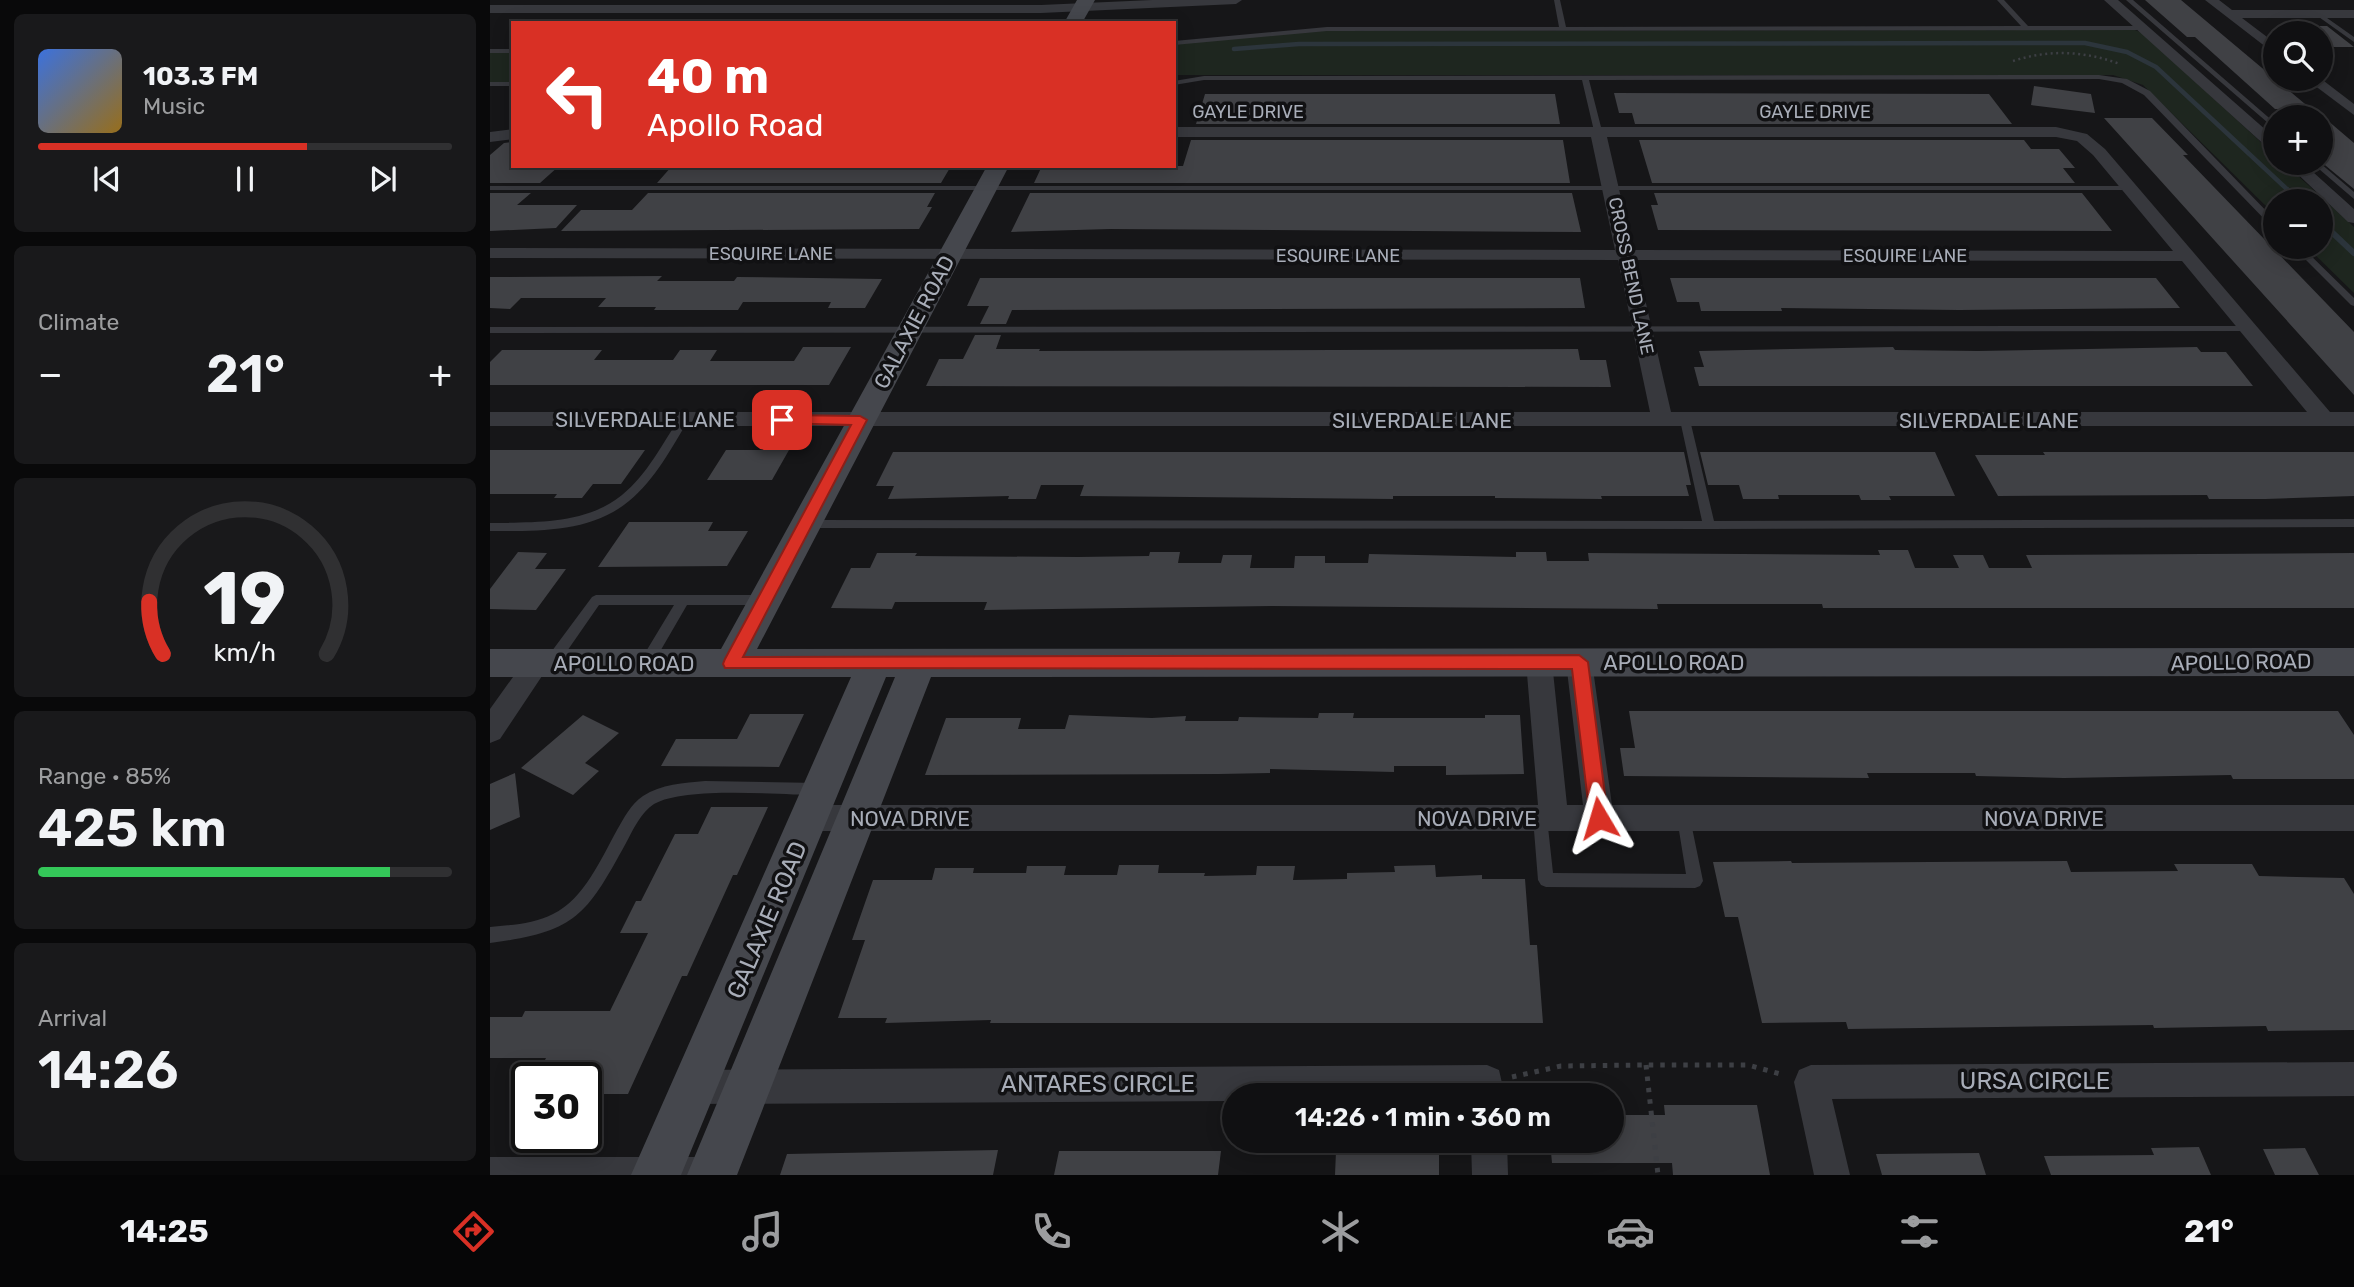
<!DOCTYPE html>
<meta charset="utf-8">
<style>
body{margin:0;font-family:Rubik,sans-serif;background:#19191b;color:#f1f3f6;height:100vh;display:flex;flex-direction:column;font-size:26px;white-space:nowrap}
*{box-sizing:border-box;margin:0}
p{font-size:23px;color:#9c9d9f}
.icon{flex:none;width:38px;height:38px;fill:none;stroke:currentColor;stroke-width:2;stroke-linecap:round;stroke-linejoin:round}
.map{position:relative;flex:1;overflow:hidden}
.panel{display:flex;flex-direction:column;gap:14px;padding:14px;background:#09090a;width:490px}
.panel>*{flex:none}
.top-card{position:absolute;left:21px;top:21px;width:665px;height:147px;border-radius:0px;box-shadow:0 4px 18px #0003,0 0 0 2px #303032;background:#d93025;color:#fff;overflow:hidden}
.tools{position:absolute;left:1773px;top:21px;display:grid;gap:14px}
.tools a{display:grid;place-items:center;width:70px;height:70px;border-radius:50%;background:#101012;box-shadow:0 4px 18px #0003,0 0 0 2px #303032;font-size:35px}
.speed{position:absolute;left:21px;top:1062px;display:flex;gap:14px;font-size:35px;font-weight:700;text-align:center}
.speed>*{display:grid;place-content:center;width:91px;height:91px;border-radius:50%;background:#101012;box-shadow:0 4px 18px #0003,0 0 0 2px #303032;line-height:1}
.speed .limit{border:4px solid #111;border-radius:10px;background:#fff;color:#111}
.pin{position:absolute;display:grid;place-items:center;width:60px;height:60px;color:#fff;margin:-30px;border-radius:14px;box-shadow:0 4px 10px #0006}
.me{position:absolute;width:77px;margin:-38px;rotate:353deg;stroke-linejoin:round;filter:drop-shadow(0 0 5px #0008)}
.turn{display:flex;align-items:center;gap:24px;height:147px;padding:0 21px;font-size:32px}
.turn .icon{width:91px;height:91px;stroke-width:2.5}
.turn b{display:block;font-size:49px;line-height:60px}
.big{font-size:52px;font-weight:600;line-height:1.1}
.panel .widget{flex:1;display:flex;flex-direction:column;justify-content:center;gap:10px;min-width:0;padding:0 24px;border-radius:10px;background:#19191b}
.panel .dial{align-items:center;gap:0}
.dial svg{height:182px;overflow:visible;fill:none;stroke:#303032;stroke-width:7;stroke-linecap:round;text-anchor:middle}
.dial text{fill:#f1f3f6;stroke:none}
.song{display:flex;align-items:center;gap:21px}
.cover{width:84px;height:84px;border-radius:10px;background:linear-gradient(135deg,hsl(220 70% 55%),hsl(40 70% 35%))}
.played{height:7px;border-radius:4px;background:linear-gradient(90deg,#d93025 65%,#303032 65%)}
.keys{display:flex;justify-content:space-around;direction:ltr}
.heat{display:flex;justify-content:space-between;align-items:center;font-size:38px;direction:ltr}
.charge{height:10px;border-radius:5px;background:linear-gradient(90deg,#34c759 85%,#303032 0)}
.trip{position:absolute;left:732px;top:1083px;width:402px;height:70px;border-radius:35px;background:#101012;box-shadow:0 4px 18px #0003,0 0 0 2px #303032;font-weight:600;line-height:70px;text-align:center}
.tabs{display:flex;height:112px;justify-content:space-around;align-items:center;background:#060607;color:#9c9d9f}
.tabs .icon{width:49px;height:49px}
.tabs .current{color:#d93025}
.tabs b{font-size:32px;color:#f1f3f6}
main{display:flex;flex:1;min-height:0}
.map>svg:first-child{display:block}
.green{fill:#1e261f}
.lines{fill:none;stroke-linecap:round;stroke-linejoin:round}
.stream-far1{stroke:#2c353c;stroke-width:4.5}
.stream{stroke:#2c353c;stroke-width:6}
.building{fill:#404145}
.path-far1{stroke:#3d3f44;stroke-width:2.5;stroke-dasharray:2 3.5;stroke-linecap:butt}
.path{stroke:#3d3f44;stroke-width:5;stroke-dasharray:4.5 7;stroke-linecap:butt}
.lane{fill:#37383d;fill-rule:evenodd}
.street{fill:#37383d;fill-rule:evenodd}
.secondary{fill:#45474d;fill-rule:evenodd}
.route{fill:#d93025;stroke:#8d1f18;stroke-width:2}
.labels{text-anchor:middle;dominant-baseline:central;stroke-width:7;stroke-linejoin:round;paint-order:stroke}
.far-street-label{font-size:18px;fill:#a8adb8;stroke:#111113}
.street-label{font-size:21px;fill:#a8adb8;stroke:#111113}
.near-street-label{font-size:24px;fill:#a8adb8;stroke:#111113}
</style>
<main>
<section class="panel">
<div class="widget">
<div class="song"><i class="cover"></i><div><b>103.3 FM</b><p>Music</p></div></div>
<div class="played"></div>
<div class="keys"><svg class="icon" aria-label="previous" viewBox="0 0 24 24"><path d="M18 5L8 12l10 7zM5 5v14"/></svg><svg class="icon" aria-label="pause" viewBox="0 0 24 24"><path d="M8 5v14M16 5v14"/></svg><svg class="icon" aria-label="next" viewBox="0 0 24 24"><path d="M6 5l10 7-10 7zM19 5v14"/></svg></div>
</div>
<div class="widget"><p>Climate</p>
<div class="heat"><a>−</a><b class="big">21°</b><a>+</a></div>
</div>
<div class="widget dial"><svg viewBox="0 0 100 80">
<path d="M14 69A42 42 0 1 1 86 69"/>
<path d="M14 69A42 42 0 0 1 8 46" stroke="#d93025"/>
<text x="50" y="56" font-size="32" font-weight="700">19</text>
<text x="50" y="72" font-size="11">km/h</text>
</svg></div>
<div class="widget"><p>Range · 85%</p><b class="big">425 km</b><div class="charge"></div></div>
<div class="widget"><p>Arrival</p><b class="big">14:26</b></div>
</section>
<div class="map">
<svg width="1864" height="1175" viewBox="0 0 1864 1175">
<rect width="100%" height="100%" fill="#161618"/>
<path class="green" d="M1645 30 1652 33 1785 155V163H1794L1864 227V293L1817 247H1830V201H1785V215L1653 85 1623 75H684V44L819 31Z
M0 52 23 53V83H0Z"/>
<g class="lines">
<path class="stream-far1" d="M744 49 809 44 1595 43 1637 52 1666 67 1799 191"/>
<path class="stream" d="M1797 190 1809 201
M1830 221 1864 253"/>
</g>
<path class="building" d="M1655 0H1691L1821 109H1785L1705 37H1697Z
M1830 26H1837L1864 47H1830Z
M1544 86 1601 94 1605 113 1541 105Z
M1124 93 1499 94 1522 124H1145L1142 113H1129Z
M715 94H1065L1070 124H706Z
M1830 114 1864 143V189L1830 161Z
M1614 118H1662L1698 155H1693L1864 332V395Z
M701 140H1073L1080 183H544L552 166H693Z
M1149 140H1534L1541 149H1569L1585 168H1573L1585 183H1162Z
M23 142V166H69L50 183H0V155L14 143Z
M182 166H461L451 183H167Z
M0 193H41L27 205H87L66 228 0 231Z
M158 193H445L437 207H442L429 229 71 231 91 210H142Z
M540 193H1082L1091 232 620 229 521 232Z
M1164 193H1592L1622 231 1168 230 1161 205H1168Z
M172 276 167 281H244L247 277 392 279 375 308H338L341 302H253L248 310H164L166 307H108L116 298H31L20 309 0 308V277Z
M490 278H1090L1095 308 522 310 516 324H490L499 306H477Z
M1180 278H1666L1690 308 1469 310 1291 308 1292 311H1211L1209 302H1187Z
M485 335H511L506 349H550L549 351 1088 349 1090 360H1116L1121 387 436 386 449 359H473Z
M313 347H361L339 385H0V362L12 350H112L104 360H183L190 350H227L220 361H304Z
M1403 347 1405 350 1488 351 1707 347 1711 352H1736L1763 386H1209L1204 367H1214L1209 351Z
M0 450H155L131 484H103L92 498H64L67 494H0Z
M236 450H299L282 480H217Z
M403 452H1194L1201 485H1196L1199 496H1111L1112 499 1005 498V496H903V499L590 496 594 485H551L546 499H518L519 496 398 499 404 486H386Z
M1210 452H1445L1465 496H1399L1401 500H1371L1369 495H1288L1289 499H1253L1249 485H1218Z
M1553 452H1864V496L1775 499H1719L1717 495 1508 496 1485 455H1555Z
M139 522H223L218 531H258L237 566 108 567Z
M1388 550H1418L1425 568H1469L1463 555H1493L1499 568H1542L1536 555 1864 553V608H1333L1332 604H1167L1168 609 782 606 494 610 497 602H405L402 609 341 608 361 568H380L387 553H427L425 556 588 557 659 556 660 552H690L688 563H731L733 555H762L760 568H804L805 556H835V563H878L879 554 1026 557V552H1056L1057 561H1099L1098 553 1390 555Z
M28 552 57 553 45 569H76L46 610 0 609V589Z
M1139 711H1848L1864 735V779H1743L1741 775 1574 778 1486 776 1485 773H1377L1379 778 1134 776 1130 748H1145Z
M829 713H864L863 718H995V715H1030L1034 774 956 775V766H904V772L780 769V773L729 774 435 775 456 718H531L528 729H575L579 715 662 718 696 716 695 721H748L749 717 828 718Z
M260 714H314L289 767 171 766 186 739H247Z
M93 715 129 733 95 763 109 771 83 795 31 768Z
M25 773 30 817 0 830V784Z
M221 807H278L247 875H243L197 976H192L138 1094H96V1078H46L56 1058H0V1017H32L35 1011H120L158 933H130L146 901H151L185 834H208Z
M1301 861 1302 863 1577 861 1581 872 1688 871 1684 864H1762L1769 876 1854 878 1864 894V1030L1778 1031 1776 1026 1664 1028 1663 1025 1358 1029 1356 1022 1272 1023 1248 917H1235L1223 862Z
M629 865H669L668 873H715L714 876 766 875 767 866H805L803 880 857 879V873L905 872 904 866 945 865 946 877 992 875V879H1035L1040 945H1047L1053 1023H500L501 1020 395 1023 397 1018H348L375 940H362L383 880H442L445 868H484L483 873H536L537 866H576L574 875H627Z
M1174 1105H1267L1280 1175H1183L1182 1163H1062L1060 1141H1122V1115H1175Z
M1709 1147 1721 1175H1561L1554 1156 1664 1155 1661 1148Z
M1815 1148 1829 1175H1785L1773 1149Z
M949 1149V1175H845L846 1151Z
M508 1150 503 1175H290L297 1154Z
M569 1151H731L728 1175H564Z
M1489 1153 1496 1175H1392L1386 1154Z"/>
<g class="lines">
<path class="path-far1" d="M1523 61C1560 49 1594 51 1630 64"/>
<path class="path" d="M1156 1065 1168 1175
M1022 1077 1071 1066 1156 1065H1258L1294 1075"/>
<path class="lane" d="M1064 0H1070L1076 27 1531 26 1507 0H1514L1538 26H1653L1656 28 1653 30 837 31 684 45V41L837 27H1069Z
M1636 0H1643L1785 123V129Z
M1826 13H1830L1864 37V42L1826 15Z
M0 49H23V53H0Z
M1609 75 1637 79 1660 91 1785 220V228L1782 227 1654 95 1632 83 1609 79 1099 80 1112 131 1108 133 1104 131 1092 80H714L684 85V81L714 76Z
M0 82H23V86H0Z
M1822 163H1830L1864 192V199Z
M0 186H1640L1644 188 1640 190H0Z
M1803 247H1812L1864 298V306L1861 305Z
M1758 326 1763 329 1761 331 0 333V327Z
M194 416 199 419C182 447 165 480 139 501 101 533 47 531 0 531V523C44 522 95 525 132 495 157 475 173 443 190 417Z
M1195 417 1200 420 1224 521 1864 519V527L1219 529 316 528 310 524 316 520 1212 521 1190 420Z
M106 595H273L277 597 279 600 277 603 273 605H197L161 667 156 668 151 667 149 663 184 605H109L66 667 61 668 56 667 54 663 56 659 102 597Z
M215 781 328 783 333 785 335 789 333 793 328 795C290 795 196 786 164 804 151 812 143 830 136 843 96 916 86 932 0 943V927C21 925 44 924 63 914 94 899 111 859 127 830 134 818 141 804 153 796 171 784 194 783 215 781Z
M1050 811 1055 813 1057 818 1063 873 1196 874 1187 818 1189 813 1194 811 1199 813 1213 881 1210 886 1205 888 1056 887 1051 885 1048 880 1043 818 1045 813Z"/>
<path class="street" d="M662 0H752L746 4 551 13H0V5H551Z
M1614 0H1628L1785 138V151L1779 149Z
M1715 0H1729L1742 10H1864V18H1752L1785 43V54Z
M1830 78 1864 104V115L1816 79Z
M684 127H1566L1597 134 1615 149 1840 412H1864V426H0V412H1160L1128 260 0 258V248L1125 250 1101 137H684ZM1117 137H1566L1587 141 1603 155 1683 251 1143 250ZM1146 260 1692 261 1817 412H1181Z
M23 129V139L0 142V132Z
M1796 163H1813L1864 209V223L1858 222Z
M1049 651 1058 655 1062 662 1077 805H1093L1076 662 1080 655 1089 651 1098 655 1102 662 1122 805H1864V831H321L311 827 306 818 311 809 321 805H1048L1036 662 1040 655Z
M47 652 56 656 60 663 56 670 10 739 0 743V709L38 656Z
M1864 1062V1096L1342 1099 1360 1175H1324L1304 1082 1309 1070 1321 1065Z
M997 1065 1009 1070 1015 1096H744V1101L205 1104 193 1099 188 1087 193 1075 205 1070Z
M981 1141H1017L1018 1175H982Z
M0 1157H212L225 1162 230 1175H0Z"/>
<path class="secondary" d="M587 0H605L592 23H574Z
M497 166H519L267 649 1864 648V676L441 677 247 1175H197L405 677H396L191 1175H141L361 677H0V649H231Z"/>
</g>
<path class="route" d="M292 415 370 416 377 420 253 657 1089 655 1098 662 1118 818 1116 824 1109 827 1102 824 1100 818 1082 669 235 668 233 664 235 659 361 425 287 423 285 420Z"/>
<g class="labels">
<g class="far-street-label">
<text x="758" y="112">GAYLE DRIVE</text>
<text x="1325" y="112">GAYLE DRIVE</text>
<text x="281" y="254">ESQUIRE LANE</text>
<text x="848" y="256">ESQUIRE LANE</text>
<text x="1415" y="256">ESQUIRE LANE</text>
<text transform="translate(1141 276) rotate(78)">CROSS BEND LANE</text>
</g>
<g class="street-label">
<text transform="translate(424 322) rotate(-62)">GALAXIE ROAD</text>
<text x="155" y="419">SILVERDALE LANE</text>
<text x="932" y="420">SILVERDALE LANE</text>
<text x="1499" y="420">SILVERDALE LANE</text>
<text x="1184" y="662">APOLLO ROAD</text>
<text transform="translate(1751 662) rotate(-1)">APOLLO ROAD</text>
<text x="134" y="663">APOLLO ROAD</text>
<text x="420" y="818">NOVA DRIVE</text>
<text x="987" y="818">NOVA DRIVE</text>
<text x="1554" y="818">NOVA DRIVE</text>
</g>
<g class="near-street-label">
<text transform="translate(277 920) rotate(-67)">GALAXIE ROAD</text>
<text x="1545" y="1081">URSA CIRCLE</text>
<text x="608" y="1084">ANTARES CIRCLE</text>
</g>
</g>
</svg>
<div class="tools">
<a><svg class="icon" aria-label="search" viewBox="0 0 24 24"><circle cx="10" cy="10" r="6"/><path d="M15 15l6 6"/></svg></a>
<a>+</a>
<a>−</a>
</div>
<div class="speed"><div class="limit">30</div></div>
<div class="pin" style="left:292px;top:420px;background:#d93025"><svg class="icon" aria-label="arrive" viewBox="0 0 24 24"><path d="M6 21V4h12l-3 4 3 4H6"/></svg></div>
<svg class="me" style="left:1109px;top:818px" viewBox="-20 -20 40 40"><path d="M0-17L14 15 0 8-14 15z" fill="#d93025" stroke="#fff" stroke-width="4"/></svg>
<div class="trip">14:26 · 1 min · 360 m</div>
<div class="top-card">
<div class="turn"><svg class="icon" aria-label="left" viewBox="0 0 24 24"><path d="M17 20v-9H6M10 6l-5 5 5 5"/></svg><div><b>40 m</b>Apollo Road</div></div>
</div>
</div>
</main>
<nav class="tabs">
<b>14:25</b>
<svg class="icon current" aria-label="directions" viewBox="0 0 24 24"><path d="M12 3l9 9-9 9-9-9zM9 14v-3h6M13 9l2 2-2 2"/></svg>
<svg class="icon" aria-label="music" viewBox="0 0 24 24"><path d="M9 18V5l10-2v13"/><circle cx="6" cy="18" r="3"/><circle cx="16" cy="16" r="3"/></svg>
<svg class="icon" aria-label="phone" viewBox="0 0 24 24"><path d="M5 4h4l2 5-3 2q2 4 5 5l2-3 5 2v4C11 20 4 13 5 4z"/></svg>
<svg class="icon" aria-label="climate" viewBox="0 0 24 24"><path d="M12 3v18M4 7l16 10M4 17L20 7"/></svg>
<svg class="icon" aria-label="car" viewBox="0 0 24 24"><path d="M5 17H2v-5l4-1 3-4h7l3 4 3 1v5h-3M9 17h6M6 11h13"/><circle cx="7" cy="17" r="2"/><circle cx="17" cy="17" r="2"/></svg>
<svg class="icon" aria-label="filters" viewBox="0 0 24 24"><path d="M4 7h16M4 17h16"/><circle cx="9" cy="7" r="2"/><circle cx="15" cy="17" r="2"/></svg>
<b>21°</b>
</nav>
